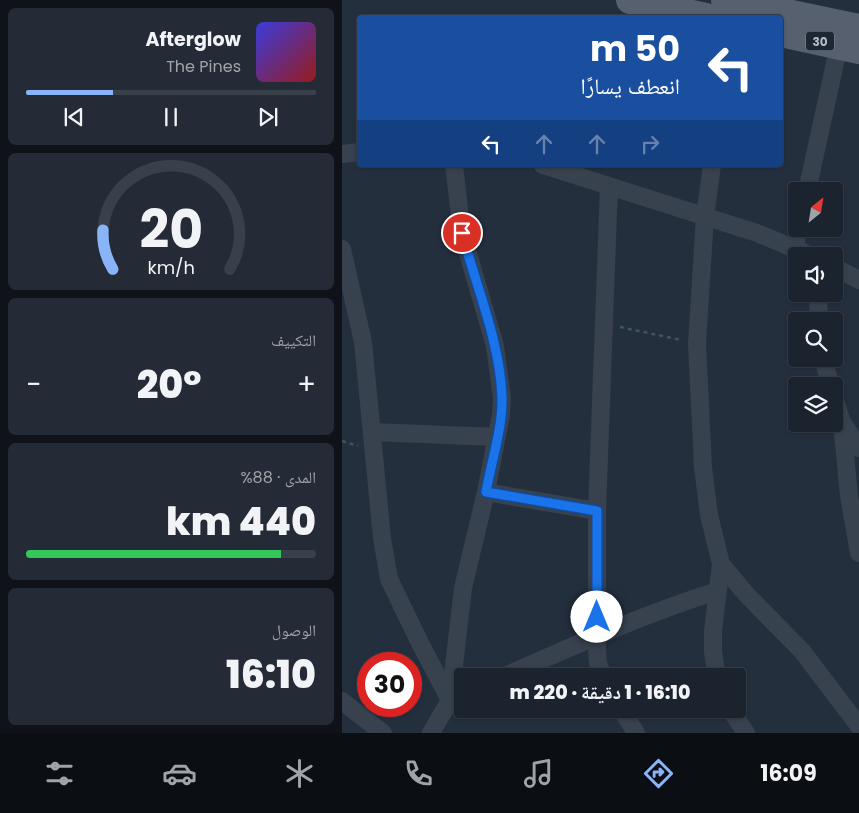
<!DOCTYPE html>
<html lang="ar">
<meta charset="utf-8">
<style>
body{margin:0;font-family:Poppins,"Noto Naskh Arabic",sans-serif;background:#242b36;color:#f1f3f6;direction:rtl;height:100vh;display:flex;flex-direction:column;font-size:19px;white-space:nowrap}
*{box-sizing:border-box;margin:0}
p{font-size:16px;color:#a0a4aa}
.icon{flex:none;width:28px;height:28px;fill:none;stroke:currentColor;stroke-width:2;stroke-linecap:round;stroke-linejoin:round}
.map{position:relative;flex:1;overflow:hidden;direction:ltr}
.drawer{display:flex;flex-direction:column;gap:8px;padding:8px;background:#0f1319;width:342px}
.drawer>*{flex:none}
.guide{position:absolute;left:15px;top:15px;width:426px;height:152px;border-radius:5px;box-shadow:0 1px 4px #0004,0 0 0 1px #39404a;direction:rtl;background:#1a4fa0;color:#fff;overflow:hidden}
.needle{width:32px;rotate:30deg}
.controls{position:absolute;left:446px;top:182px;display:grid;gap:10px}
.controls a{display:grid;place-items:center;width:55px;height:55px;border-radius:5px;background:#1b232e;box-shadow:0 1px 4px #0004,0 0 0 1px #39404a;font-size:25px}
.speed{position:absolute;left:15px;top:652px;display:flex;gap:10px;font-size:25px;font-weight:700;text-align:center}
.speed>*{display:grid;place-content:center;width:65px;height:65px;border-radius:50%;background:#1b232e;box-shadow:0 1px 4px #0004,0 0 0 1px #39404a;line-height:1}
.speed .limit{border:8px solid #d22;background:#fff;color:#111}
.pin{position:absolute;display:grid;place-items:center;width:42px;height:42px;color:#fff;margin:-21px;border:2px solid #fff;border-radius:50%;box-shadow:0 1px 5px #0007}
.me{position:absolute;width:55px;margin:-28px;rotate:0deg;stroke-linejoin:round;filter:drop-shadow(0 0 4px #0008)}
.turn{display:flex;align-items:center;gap:18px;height:105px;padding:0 20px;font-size:22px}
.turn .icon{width:65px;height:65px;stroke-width:2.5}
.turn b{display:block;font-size:35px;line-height:42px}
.lanes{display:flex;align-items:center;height:48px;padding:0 20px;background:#0003;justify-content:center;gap:25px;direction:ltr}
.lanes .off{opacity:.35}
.big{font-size:38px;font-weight:800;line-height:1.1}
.drawer .widget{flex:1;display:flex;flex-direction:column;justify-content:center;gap:8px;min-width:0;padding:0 18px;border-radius:8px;background:#242b36}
.drawer .dial{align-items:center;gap:0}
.dial svg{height:130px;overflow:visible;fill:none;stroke:#39404a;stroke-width:7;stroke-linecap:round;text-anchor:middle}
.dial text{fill:#f1f3f6;stroke:none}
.song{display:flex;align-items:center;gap:15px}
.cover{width:60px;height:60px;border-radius:8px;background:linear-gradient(135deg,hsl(240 70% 55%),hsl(0 70% 35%))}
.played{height:5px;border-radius:2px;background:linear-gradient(90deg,#8ab4f8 30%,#39404a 30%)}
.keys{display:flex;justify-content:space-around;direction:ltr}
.heat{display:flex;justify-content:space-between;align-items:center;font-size:28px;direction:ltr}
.charge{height:8px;border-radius:4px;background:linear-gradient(90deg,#34c759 88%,#39404a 0)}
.trip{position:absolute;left:112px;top:668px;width:292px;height:50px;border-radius:5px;background:#1b232e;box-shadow:0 1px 4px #0004,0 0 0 1px #39404a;font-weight:800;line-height:50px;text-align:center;direction:rtl}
.tab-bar{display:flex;height:80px;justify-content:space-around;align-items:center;background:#0b0e12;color:#a0a4aa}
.tab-bar .icon{width:35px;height:35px}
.tab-bar .selected{color:#8ab4f8}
.tab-bar b{font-size:22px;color:#f1f3f6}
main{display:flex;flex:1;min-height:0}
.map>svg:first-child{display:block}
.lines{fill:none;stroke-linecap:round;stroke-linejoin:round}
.path{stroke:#3f5557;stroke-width:2.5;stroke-dasharray:4 4;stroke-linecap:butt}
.minor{stroke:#38414e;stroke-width:18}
.primary{stroke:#56606e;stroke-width:28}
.route-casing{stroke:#114b97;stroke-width:12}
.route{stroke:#1a73e8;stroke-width:9}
.labels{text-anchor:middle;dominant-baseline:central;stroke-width:5;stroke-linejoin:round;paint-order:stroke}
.shield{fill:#1d2633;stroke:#878f9c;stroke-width:1}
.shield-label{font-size:12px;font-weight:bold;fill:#b4bcc9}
</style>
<main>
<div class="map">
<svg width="517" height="733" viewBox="0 0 517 733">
<rect width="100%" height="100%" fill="#242f3e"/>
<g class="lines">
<path class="path" d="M278 327 339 340
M0 441 16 446"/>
<path class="minor" d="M0 154 18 152
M201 165 415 233 470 256
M370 165 363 216 355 344 361 467 367 515 379 564 371 631V652L375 676
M465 191 497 45
M452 248 457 229
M0 249 21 342 40 538 47 579 78 643 108 700 121 695
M492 267 517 280
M476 294 477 321
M481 359 489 386
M492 397 500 423 507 496 517 553
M502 425 517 448
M30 432 154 437
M144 492 255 511
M379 564 404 594 460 651 517 726
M163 676C233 645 302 614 375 591
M261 676 256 663 255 651V511L267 186
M0 701 41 733
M279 709 294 733
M388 709 404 733
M89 733 108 700 121 588 144 492 159 415 160 398 153 346 120 233 112 165"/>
<path class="primary" d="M288 0 368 18
M383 0 517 28
M439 33 517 50"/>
</g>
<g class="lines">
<defs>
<path id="route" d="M120 233C134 286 158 342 160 397 161 427 149 463 144 492L255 511V617"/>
</defs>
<use href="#route" class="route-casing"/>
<use href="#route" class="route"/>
</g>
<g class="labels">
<rect class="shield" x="464" y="31.5" width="28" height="19" rx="4"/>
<g class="shield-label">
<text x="478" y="41">30</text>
</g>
</g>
</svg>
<div class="controls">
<a><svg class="needle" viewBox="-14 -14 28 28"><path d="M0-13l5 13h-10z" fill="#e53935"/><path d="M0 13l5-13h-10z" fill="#a0a4aa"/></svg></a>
<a><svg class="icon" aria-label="sound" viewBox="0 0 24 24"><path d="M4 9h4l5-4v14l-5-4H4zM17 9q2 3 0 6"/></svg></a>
<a><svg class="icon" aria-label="search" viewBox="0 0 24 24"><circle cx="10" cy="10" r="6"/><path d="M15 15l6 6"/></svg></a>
<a><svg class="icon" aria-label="layers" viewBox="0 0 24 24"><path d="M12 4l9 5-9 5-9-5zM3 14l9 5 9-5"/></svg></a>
</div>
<div class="speed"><div class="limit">30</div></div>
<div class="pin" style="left:120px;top:233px;background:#d93025"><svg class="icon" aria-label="arrive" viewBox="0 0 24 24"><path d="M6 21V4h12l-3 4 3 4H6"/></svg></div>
<svg class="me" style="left:255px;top:617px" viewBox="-20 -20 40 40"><circle r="19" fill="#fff"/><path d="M0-13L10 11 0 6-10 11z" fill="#1a73e8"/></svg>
<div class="trip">16:10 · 1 دقيقة · 220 m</div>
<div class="guide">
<div class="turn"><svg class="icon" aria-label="left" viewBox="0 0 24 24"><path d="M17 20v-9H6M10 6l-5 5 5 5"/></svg><div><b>50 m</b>انعطف يسارًا</div></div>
<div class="lanes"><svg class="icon" aria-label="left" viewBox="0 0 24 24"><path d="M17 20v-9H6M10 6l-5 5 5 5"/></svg><svg class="icon off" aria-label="ahead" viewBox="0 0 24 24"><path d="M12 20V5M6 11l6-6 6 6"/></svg><svg class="icon off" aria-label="ahead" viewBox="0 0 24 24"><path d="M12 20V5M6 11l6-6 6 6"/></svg><svg class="icon off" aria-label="right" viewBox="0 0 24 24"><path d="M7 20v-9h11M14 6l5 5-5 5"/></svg></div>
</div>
</div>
<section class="drawer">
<div class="widget">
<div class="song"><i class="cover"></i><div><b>Afterglow</b><p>The Pines</p></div></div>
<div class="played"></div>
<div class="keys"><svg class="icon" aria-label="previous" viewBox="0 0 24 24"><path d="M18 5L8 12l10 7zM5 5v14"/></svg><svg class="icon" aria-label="pause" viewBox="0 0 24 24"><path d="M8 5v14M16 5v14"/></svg><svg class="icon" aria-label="next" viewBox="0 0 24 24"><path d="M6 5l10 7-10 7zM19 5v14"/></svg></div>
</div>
<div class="widget dial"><svg viewBox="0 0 100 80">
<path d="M14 69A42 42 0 1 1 86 69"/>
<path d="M14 69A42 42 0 0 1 8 45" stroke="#8ab4f8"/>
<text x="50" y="56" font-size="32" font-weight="700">20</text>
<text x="50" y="72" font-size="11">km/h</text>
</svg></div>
<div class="widget"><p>التكييف</p>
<div class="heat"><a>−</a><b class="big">20°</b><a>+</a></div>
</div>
<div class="widget"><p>المدى · 88%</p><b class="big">440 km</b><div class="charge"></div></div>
<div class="widget"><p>الوصول</p><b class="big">16:10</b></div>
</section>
</main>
<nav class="tab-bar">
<b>16:09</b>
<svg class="icon selected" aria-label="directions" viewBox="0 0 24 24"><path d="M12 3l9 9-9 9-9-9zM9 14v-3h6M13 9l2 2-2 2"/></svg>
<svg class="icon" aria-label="music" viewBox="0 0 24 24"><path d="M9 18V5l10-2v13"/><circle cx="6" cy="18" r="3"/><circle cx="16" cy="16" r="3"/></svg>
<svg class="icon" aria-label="phone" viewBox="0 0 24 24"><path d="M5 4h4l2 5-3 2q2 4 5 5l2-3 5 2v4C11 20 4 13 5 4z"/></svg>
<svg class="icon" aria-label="climate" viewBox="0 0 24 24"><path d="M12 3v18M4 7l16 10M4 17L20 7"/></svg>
<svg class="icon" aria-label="car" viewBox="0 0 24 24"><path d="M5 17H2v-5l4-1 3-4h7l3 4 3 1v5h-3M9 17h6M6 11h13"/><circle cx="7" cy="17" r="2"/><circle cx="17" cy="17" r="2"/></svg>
<svg class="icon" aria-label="filters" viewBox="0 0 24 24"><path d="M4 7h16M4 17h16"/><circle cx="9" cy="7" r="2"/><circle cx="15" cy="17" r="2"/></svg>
</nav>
